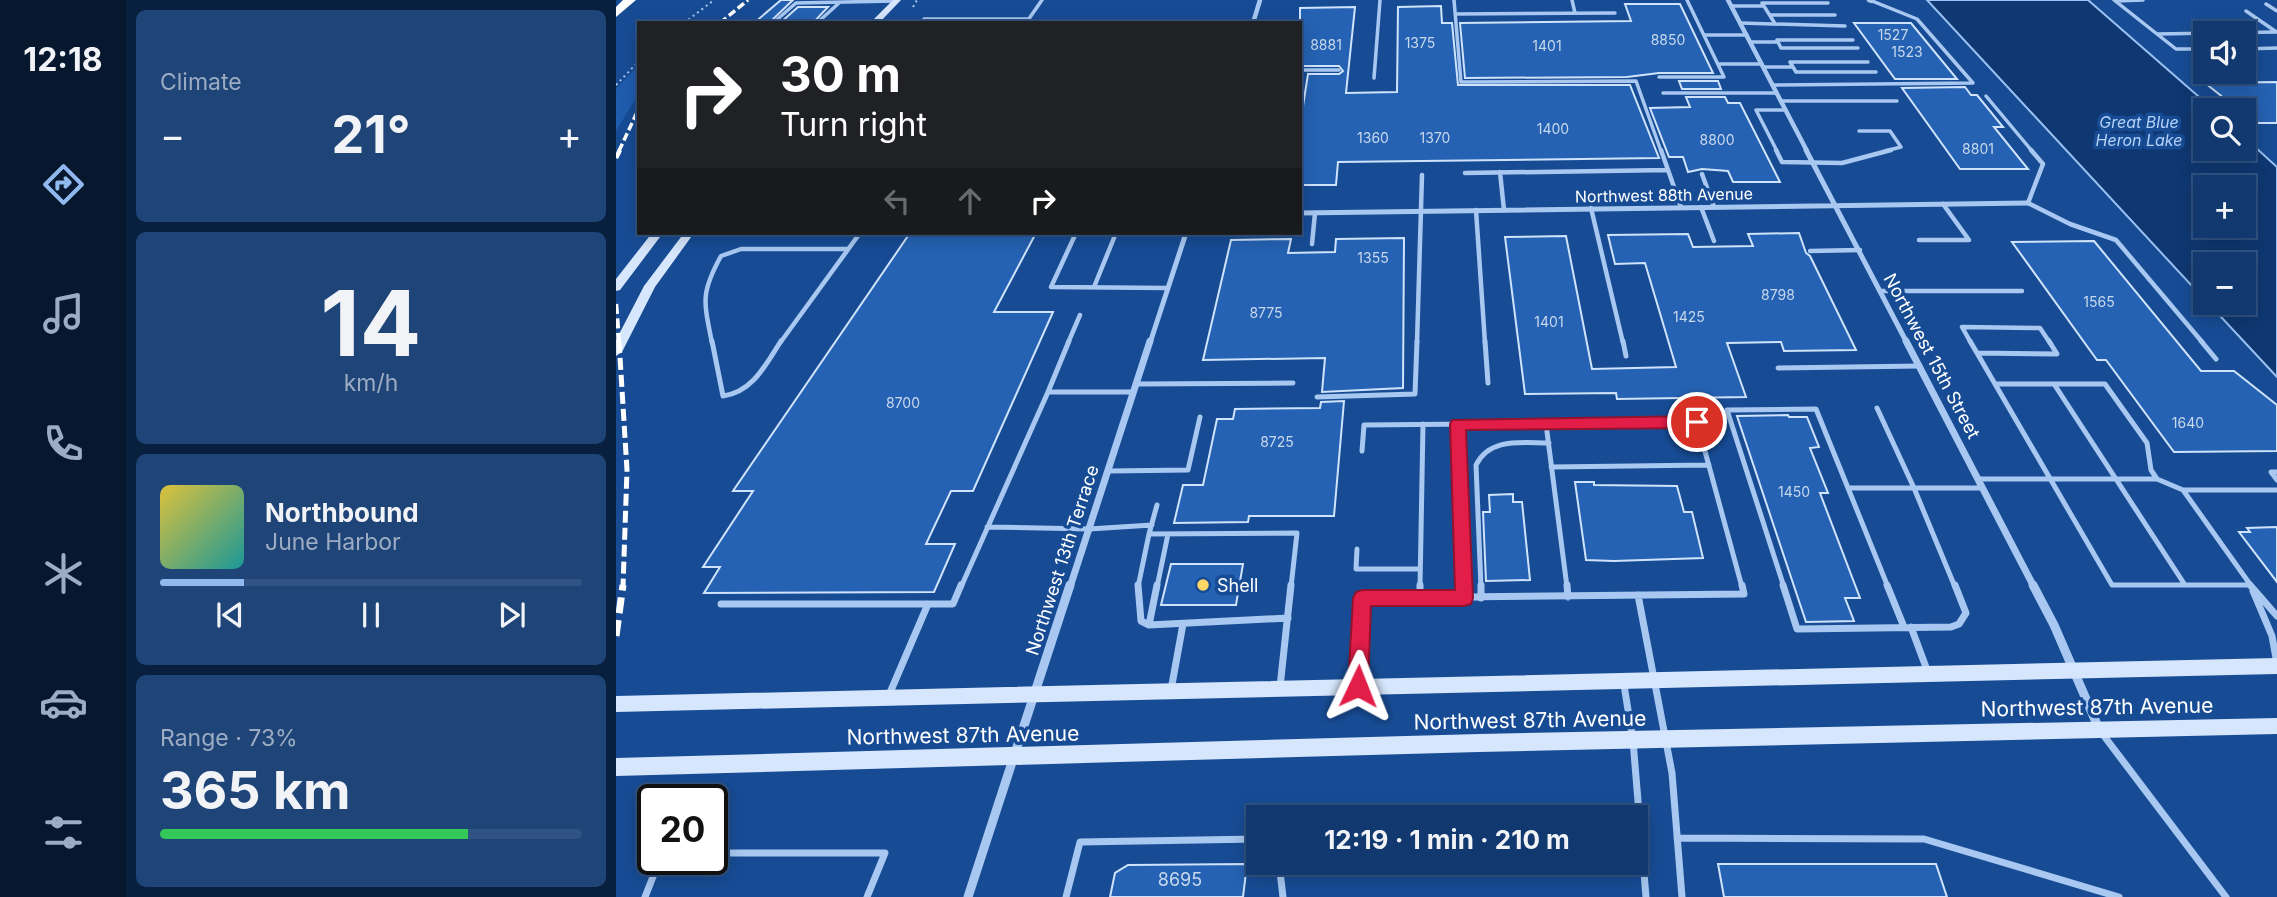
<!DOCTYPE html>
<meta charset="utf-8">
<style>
body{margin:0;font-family:Inter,sans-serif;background:#1e4478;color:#f1f3f6;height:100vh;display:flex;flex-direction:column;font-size:26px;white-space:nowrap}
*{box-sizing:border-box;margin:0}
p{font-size:23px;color:#9cacc3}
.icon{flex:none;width:38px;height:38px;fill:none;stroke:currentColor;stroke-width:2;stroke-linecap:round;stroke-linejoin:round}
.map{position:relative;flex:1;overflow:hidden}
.panel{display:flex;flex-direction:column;gap:10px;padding:10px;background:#091f3e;width:490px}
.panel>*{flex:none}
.top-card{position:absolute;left:21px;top:21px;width:665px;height:214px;border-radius:0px;box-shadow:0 4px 18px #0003,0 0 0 2px #305383;background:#202124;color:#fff;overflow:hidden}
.buttons{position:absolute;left:1577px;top:21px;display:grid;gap:14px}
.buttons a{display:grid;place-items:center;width:63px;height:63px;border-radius:0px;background:#113970;box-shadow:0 4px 18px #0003,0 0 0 2px #305383;font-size:35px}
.speed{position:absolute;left:21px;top:784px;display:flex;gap:14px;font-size:35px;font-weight:700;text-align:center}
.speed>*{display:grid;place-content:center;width:91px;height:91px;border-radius:50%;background:#113970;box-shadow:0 4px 18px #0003,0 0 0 2px #305383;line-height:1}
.speed .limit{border:4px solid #111;border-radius:10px;background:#fff;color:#111}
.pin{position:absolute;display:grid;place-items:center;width:60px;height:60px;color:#fff;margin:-30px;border:4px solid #fff;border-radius:50%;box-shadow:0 2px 7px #0007}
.me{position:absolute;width:77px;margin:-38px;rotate:2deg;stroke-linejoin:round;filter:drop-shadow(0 0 5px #0008)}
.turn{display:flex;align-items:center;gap:24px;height:147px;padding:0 28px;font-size:32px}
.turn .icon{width:91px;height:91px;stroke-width:2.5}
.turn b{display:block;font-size:49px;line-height:60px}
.lanes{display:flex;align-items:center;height:66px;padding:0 28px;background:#0003;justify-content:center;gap:35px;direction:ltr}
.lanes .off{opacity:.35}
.big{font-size:52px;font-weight:700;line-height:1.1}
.panel .widget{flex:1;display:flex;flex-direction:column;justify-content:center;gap:10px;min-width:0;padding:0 24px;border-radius:10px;background:#1e4478}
.panel .dial{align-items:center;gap:0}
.dial b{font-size:91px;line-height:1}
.song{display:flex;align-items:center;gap:21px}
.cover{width:84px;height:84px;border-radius:10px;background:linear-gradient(135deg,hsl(50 70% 55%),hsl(180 70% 35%))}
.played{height:7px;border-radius:4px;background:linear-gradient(90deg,#90b9f0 20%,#305383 20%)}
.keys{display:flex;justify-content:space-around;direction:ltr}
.heat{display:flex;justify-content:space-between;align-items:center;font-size:38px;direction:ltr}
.charge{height:10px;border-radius:5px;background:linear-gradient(90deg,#34c759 73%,#305383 0)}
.trip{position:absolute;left:630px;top:805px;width:402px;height:70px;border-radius:0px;background:#113970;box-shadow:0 4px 18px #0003,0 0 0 2px #305383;font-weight:700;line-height:70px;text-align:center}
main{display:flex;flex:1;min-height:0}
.tabs{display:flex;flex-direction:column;width:126px;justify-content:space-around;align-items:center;background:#07172d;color:#9cacc3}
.tabs .icon{width:49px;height:49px}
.tabs .active{color:#90b9f0}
.tabs b{font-size:32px;color:#f1f3f6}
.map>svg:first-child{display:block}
.green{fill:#1f5daf}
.water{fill:#0f3872;stroke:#9ac2f3;stroke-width:2;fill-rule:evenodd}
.building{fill:#2562b3;stroke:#cfe3fc;stroke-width:2}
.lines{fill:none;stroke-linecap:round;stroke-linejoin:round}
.path{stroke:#a8c8f1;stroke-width:2;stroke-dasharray:2 3.5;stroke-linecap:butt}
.service-far3{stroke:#a8c8f1;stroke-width:3.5}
.service-far2{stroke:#a8c8f1;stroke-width:4.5}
.service-far1{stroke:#a8c8f1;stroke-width:5}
.service{stroke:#a8c8f1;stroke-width:7}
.minor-far3{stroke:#a8c8f1;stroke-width:4.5}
.minor-far2{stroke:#a8c8f1;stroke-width:5}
.minor-far1{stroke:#a8c8f1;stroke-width:7}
.minor{stroke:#a8c8f1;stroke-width:9}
.secondary{fill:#d6e6fc;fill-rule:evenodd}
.motorway{fill:#fff;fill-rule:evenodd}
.rail-far3{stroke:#fff;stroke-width:3.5;stroke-dasharray:8 3.5;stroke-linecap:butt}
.rail-far2{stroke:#fff;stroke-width:4.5;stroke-dasharray:10 4.5;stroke-linecap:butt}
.rail-far1{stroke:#fff;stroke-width:5;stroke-dasharray:12 5;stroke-linecap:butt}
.rail{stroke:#fff;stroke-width:7;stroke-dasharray:16 7;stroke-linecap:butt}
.route{fill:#e11d48;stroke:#92132f;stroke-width:2}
.poi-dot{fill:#ffd668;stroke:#174c95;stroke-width:2.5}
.labels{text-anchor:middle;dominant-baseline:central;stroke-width:7;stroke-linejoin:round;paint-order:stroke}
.number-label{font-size:14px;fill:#c8d8ec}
.far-water-label{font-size:16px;font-style:italic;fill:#b4d2f8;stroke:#174c95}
.far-street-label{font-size:16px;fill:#fff;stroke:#174c95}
.street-label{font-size:18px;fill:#fff;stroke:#174c95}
.poi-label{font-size:18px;fill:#fff;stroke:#174c95;text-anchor:start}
.near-number-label{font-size:18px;fill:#c8d8ec}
.near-street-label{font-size:21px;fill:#fff;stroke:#174c95}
</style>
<main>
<nav class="tabs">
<b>12:18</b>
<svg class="icon active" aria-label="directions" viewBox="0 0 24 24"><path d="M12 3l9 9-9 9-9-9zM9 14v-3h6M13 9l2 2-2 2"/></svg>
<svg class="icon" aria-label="music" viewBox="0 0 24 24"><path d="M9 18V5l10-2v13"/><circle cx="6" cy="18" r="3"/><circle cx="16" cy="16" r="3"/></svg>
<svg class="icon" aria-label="phone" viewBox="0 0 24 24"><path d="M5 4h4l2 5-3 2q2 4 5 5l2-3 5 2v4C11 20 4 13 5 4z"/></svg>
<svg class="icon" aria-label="climate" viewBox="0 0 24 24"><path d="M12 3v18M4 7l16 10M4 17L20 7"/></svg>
<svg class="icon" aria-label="car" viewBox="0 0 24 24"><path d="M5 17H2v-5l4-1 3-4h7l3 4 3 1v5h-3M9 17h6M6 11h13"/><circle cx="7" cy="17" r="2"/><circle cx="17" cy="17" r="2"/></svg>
<svg class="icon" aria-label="filters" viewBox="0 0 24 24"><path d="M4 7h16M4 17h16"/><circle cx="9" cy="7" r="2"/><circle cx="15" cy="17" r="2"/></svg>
</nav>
<section class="panel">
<div class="widget"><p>Climate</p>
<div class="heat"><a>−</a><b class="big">21°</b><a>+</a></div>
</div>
<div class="widget dial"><b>14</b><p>km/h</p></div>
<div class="widget">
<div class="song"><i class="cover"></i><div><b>Northbound</b><p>June Harbor</p></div></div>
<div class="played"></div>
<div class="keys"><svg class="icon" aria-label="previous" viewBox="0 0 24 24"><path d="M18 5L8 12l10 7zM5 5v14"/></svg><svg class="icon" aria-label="pause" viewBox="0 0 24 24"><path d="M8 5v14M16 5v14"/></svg><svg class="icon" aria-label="next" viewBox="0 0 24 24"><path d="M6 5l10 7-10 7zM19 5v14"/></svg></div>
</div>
<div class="widget"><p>Range · 73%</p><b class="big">365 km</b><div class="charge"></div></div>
</section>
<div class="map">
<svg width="1661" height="897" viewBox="0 0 1661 897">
<rect width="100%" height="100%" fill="#174c95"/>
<path class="green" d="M21 67 23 93 0 131V89Z"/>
<path class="water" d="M1311 0H1472L1598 110H1589V149H1628V137L1661 167V377L1592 303H1628V264H1589V300ZM1589 187H1628V226H1589Z"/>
<path class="building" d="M165 0H177L153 23H138Z
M1009 4H1064L1097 73H1043L1011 77 849 78 844 23 1015 21Z
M825 6 826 23H836L842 85H1014L1043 158 722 162 720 185H684V125L692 74H723L727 71 723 66H684V8L739 7 730 93 781 92 782 7Z
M182 7H212L197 23H164Z
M1238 23H1295L1341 79H1279Z
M1063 81H1102L1105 89H1066Z
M1661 82V123H1639L1628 114V110H1623L1589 83Z
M1349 87 1355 95H1361L1387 127H1378L1412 169H1344L1286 88Z
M1070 97H1109L1112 103H1124L1164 182H1117L1112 171 1086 169 1072 172 1067 157H1053L1034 108 1074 107Z
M294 233H420L378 312H437L357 491H335L310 544H339L318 592 88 593 104 567H87L137 491H117Z
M1183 233 1190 253 1194 256 1240 350 1168 351 1165 342 1111 343 1130 397 1001 399 1000 393 909 394 889 237 950 236 976 369 1060 367 1029 263 999 264 992 235 1072 234 1077 247 1137 246 1132 234Z
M788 238 787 388 706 392 709 358 587 360 615 240 675 239 672 253 719 252 720 239Z
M1478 241 1585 371H1618L1661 405V451L1558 452 1490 360H1481L1396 242Z
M728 401 718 516H633L632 522 558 523 567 485H587L601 419H617L619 409 704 408 705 402Z
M1172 415 1173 417H1191L1203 447 1194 448 1212 493H1204L1244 598H1229L1238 621 1190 622 1121 416Z
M959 482H978V485L1061 486 1068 512H1076L1087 558 998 561 970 560Z
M897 494V502H906L914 580 870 581 867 512H874L873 495Z
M1661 527V582L1623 532H1634L1631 528Z
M555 564H627L620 605H545Z
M631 864 627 897H494L499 873 512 865Z
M1102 864H1320L1331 897H1108Z"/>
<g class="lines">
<path class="path" d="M297 7 301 0
M68 23 98 0
M0 85 23 61"/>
<path class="service-far3" d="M838 0 845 82 1020 81 1045 151
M956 0 959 13
M1498 0 1541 34 1661 32
M1500 1 1527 0
M1650 4 1661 11
M1115 6H1148
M1630 11 1659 31
M839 14 999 13
M1154 15H1219
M637 22H668
M1158 22 1146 3H1212
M157 23 180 3 279 1
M201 23 223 3
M305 23 308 19H412
M410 23 426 0
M1124 23 1229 26
M1541 34 1560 49H1589
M1088 35H1131
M1134 42H1162L1165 48H1242
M1162 42 1161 40H1237
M1628 49 1661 48
M1102 64H1146
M1148 67H1177L1180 72H1260
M1177 67 1174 62H1252
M684 70H723
M1043 77H1108L1071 0
M758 78 764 0
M1157 85 1357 83 1301 19 1256 1
M1047 93H1161
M1370 96 1416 151
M1165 101H1281
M1243 131H1274L1285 147 1269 151
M1161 151 1140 110H1170"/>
<path class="service-far2" d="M1045 150 1065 207
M1160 150 1166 162 1226 163 1275 150
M1415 150 1427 164 1412 203 1454 224 1500 240 1587 343
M884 172 888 210
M849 173 1052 170
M1086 174 1098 207
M1085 207 1098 241
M975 208 1007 343
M860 210 869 343
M460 233 435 287 552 288
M1303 240H1353L1327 204
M696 244 699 213
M1194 251 1244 250
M478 287 500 233
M1265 291H1406
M96 343C88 302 84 294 105 256L125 249H232
M164 343 244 233
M452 343 464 315
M801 343 806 175
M1355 343 1346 327 1424 328 1434 343"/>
<path class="service-far1" d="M96 341 107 396C137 392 150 364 165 341
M453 341 432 392H517
M869 341 872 383
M1007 341 1010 356
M1354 341 1361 353
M1585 341 1600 359
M1361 353 1441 354 1433 341
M1361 353 1496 585H1634
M1162 368 1304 366
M520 384 677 383
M1379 384H1489L1531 443 1535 470 1541 479
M1438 384 1569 585
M701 397 799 394 801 341
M1261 408 1298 488
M842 424 848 587
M930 424 951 587
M746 451 748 425 1081 422 1126 587
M935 467 1093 465
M492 471 572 470 584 417
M1661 472H1655L1661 480
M1363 479H1541L1567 490
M1232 488 1272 587
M1298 488H1366
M1298 488 1339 587
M541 505 533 534 681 533 675 587
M371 527 473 529 536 525
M741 549 740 569H804
M345 587 432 392
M522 587 533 534
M541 587 552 534
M804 587 807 424
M865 587 860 465C874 437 906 443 933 443
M1168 587 1111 410 1200 409 1232 488H1298
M1636 587 1567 490H1661"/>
<path class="service" d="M522 585 525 621 533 625 672 618
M848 585V598
M865 585V598
M951 585 952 597
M1167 585 1181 629 1335 627 1343 624 1350 613 1339 585
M1271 585 1288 627
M1634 585 1661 616
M1637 591 1656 636 1661 664
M1022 595 1056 773 1066 897
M804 598V585
M105 604H337L345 585
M533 625 541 585
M1295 627 1311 670
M1008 685 1017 741 1030 897
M742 686 746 598 1128 594 1126 585
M664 687 675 585
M555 690 567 624
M273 695 312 604
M1485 732 1610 897
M1061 838 1308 839 1503 897
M96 853H269L251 897
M663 863 667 897
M29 897 44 859
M450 897 464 842 642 839"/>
<path class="minor-far3" d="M1112 0 1191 151
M1253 0 1256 1
M637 23 644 0"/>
<path class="minor-far2" d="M1190 150 1291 343
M684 213 1412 203
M534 343 570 233"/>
<path class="minor-far1" d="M1290 341 1418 587
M454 587 534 341"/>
<path class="minor" d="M1417 585 1438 625 1483 729
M352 897 454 585"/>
<path class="secondary" d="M277 0H285L263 23H254Z
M36 233H47L4 290 0 291V279Z
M68 233H78L39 287 6 352 0 356V340L28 286Z
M1661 658V674L0 712V696Z
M1661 718V734L863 752 0 776V758L863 734Z"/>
<path class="motorway" d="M7 0H20L0 17V7Z"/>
<path class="rail-far3" d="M104 23 132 0
M3 151 23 108"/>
<path class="rail-far2" d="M0 158 4 150
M0 304 3 343"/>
<path class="rail-far1" d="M3 341 11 470 7 587"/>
<path class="rail" d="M0 636 7 585"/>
</g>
<path class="route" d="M1081 416 1089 422 1081 428 850 430 857 598 855 604 848 606H755L752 686 749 692 742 695 735 692 732 686 737 598 740 592 746 590H839L834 424 836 420Z"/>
<circle class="poi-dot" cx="587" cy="585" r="7"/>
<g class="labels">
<g class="number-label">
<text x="1277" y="34">1527</text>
<text x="1052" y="39">8850</text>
<text x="804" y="42">1375</text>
<text x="710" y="44">8881</text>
<text x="931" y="45">1401</text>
<text x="1291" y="51">1523</text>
<text x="937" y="128">1400</text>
<text x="757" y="137">1360</text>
<text x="819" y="137">1370</text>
<text x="1101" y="139">8800</text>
<text x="1362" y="148">8801</text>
<text x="757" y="257">1355</text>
<text x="1162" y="294">8798</text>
<text x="1483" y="301">1565</text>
<text x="650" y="312">8775</text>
<text x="1073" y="316">1425</text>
<text x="933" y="321">1401</text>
<text x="287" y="402">8700</text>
<text x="1572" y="422">1640</text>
<text x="661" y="441">8725</text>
<text x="1178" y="491">1450</text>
</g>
<g class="far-water-label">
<text x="1523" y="122">Great Blue<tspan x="1523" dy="18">Heron Lake</tspan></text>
</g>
<g class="far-street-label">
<text transform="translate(1048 195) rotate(-1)">Northwest 88th Avenue</text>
</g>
<g class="street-label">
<text transform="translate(1316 356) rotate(62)">Northwest 15th Street</text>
<text transform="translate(446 560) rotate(-72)">Northwest 13th Terrace</text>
</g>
<g class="poi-label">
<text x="601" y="585">Shell</text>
</g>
<g class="near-number-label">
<text x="564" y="879">8695</text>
</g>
<g class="near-street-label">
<text transform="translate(1481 707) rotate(-1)">Northwest 87th Avenue</text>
<text transform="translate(914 720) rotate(-1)">Northwest 87th Avenue</text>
<text transform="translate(347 735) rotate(-1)">Northwest 87th Avenue</text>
</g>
</g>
</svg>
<div class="buttons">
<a><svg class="icon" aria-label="sound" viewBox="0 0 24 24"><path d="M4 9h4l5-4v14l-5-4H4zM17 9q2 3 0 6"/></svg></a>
<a><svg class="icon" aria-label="search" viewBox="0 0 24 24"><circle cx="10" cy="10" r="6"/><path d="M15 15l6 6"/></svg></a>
<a>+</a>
<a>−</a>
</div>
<div class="speed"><div class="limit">20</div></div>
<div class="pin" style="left:1081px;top:422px;background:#d93025"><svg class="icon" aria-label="arrive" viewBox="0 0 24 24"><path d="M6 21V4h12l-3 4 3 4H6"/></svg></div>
<svg class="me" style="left:742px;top:686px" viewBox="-20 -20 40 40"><path d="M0-17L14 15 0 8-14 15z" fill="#e11d48" stroke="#fff" stroke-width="4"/></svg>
<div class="trip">12:19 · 1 min · 210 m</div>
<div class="top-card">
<div class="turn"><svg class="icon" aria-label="right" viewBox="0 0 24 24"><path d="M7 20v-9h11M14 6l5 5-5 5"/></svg><div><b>30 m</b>Turn right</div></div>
<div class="lanes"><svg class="icon off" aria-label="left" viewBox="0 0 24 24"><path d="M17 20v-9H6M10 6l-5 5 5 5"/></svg><svg class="icon off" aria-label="ahead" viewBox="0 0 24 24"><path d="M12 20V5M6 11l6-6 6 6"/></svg><svg class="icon" aria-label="right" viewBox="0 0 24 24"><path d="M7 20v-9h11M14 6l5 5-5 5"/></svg></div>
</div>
</div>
</main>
